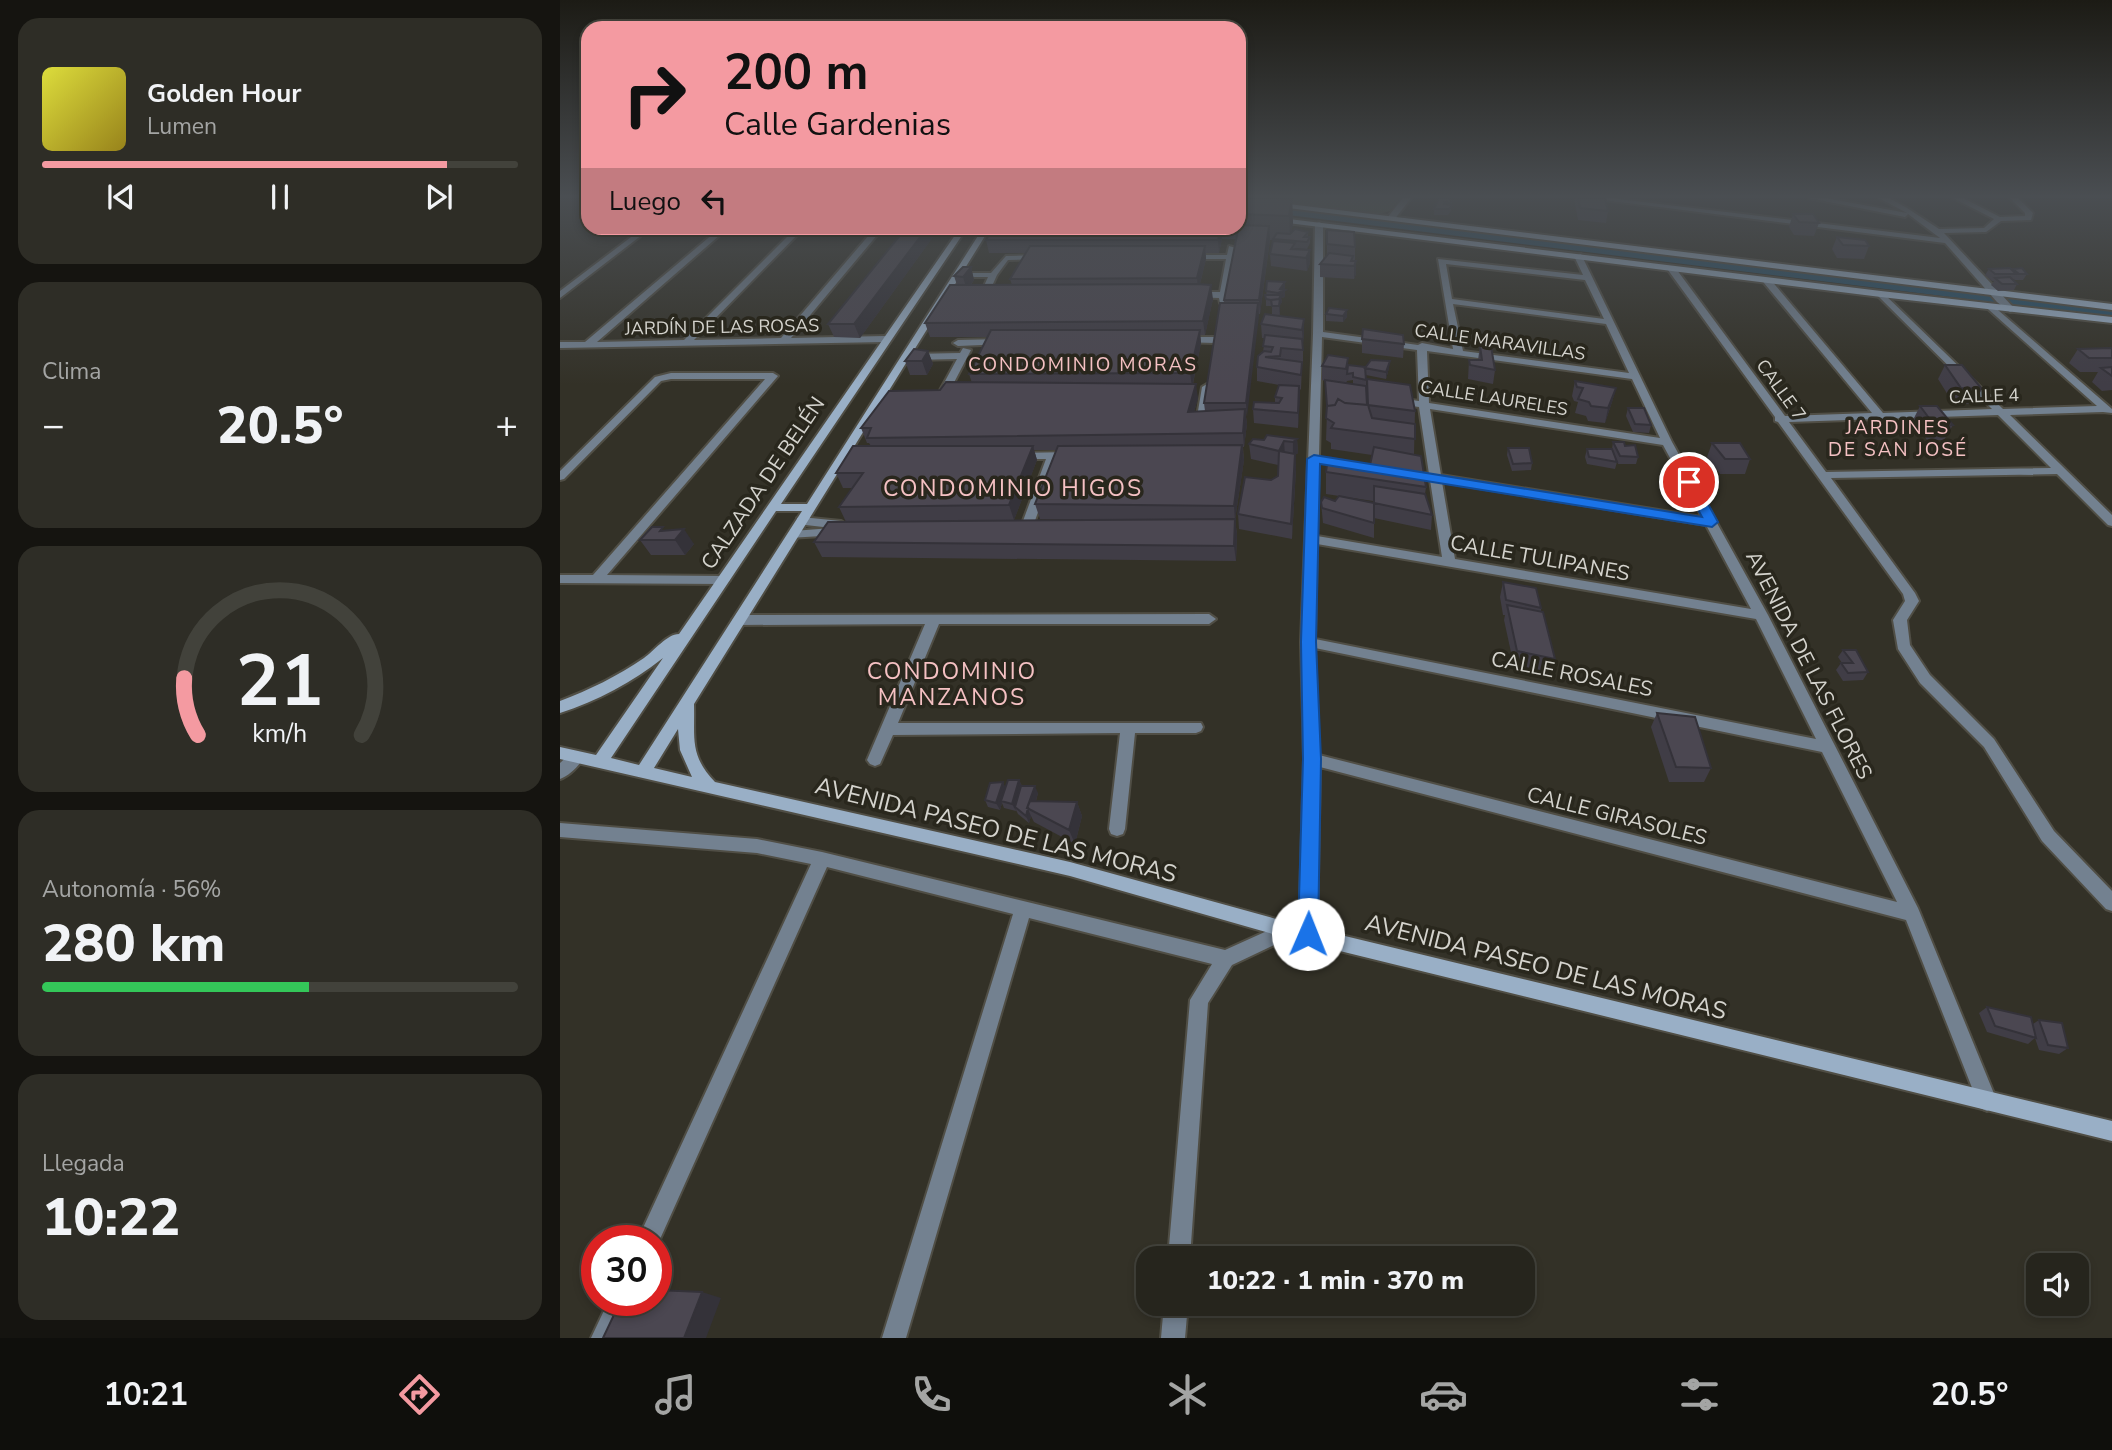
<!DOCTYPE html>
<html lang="es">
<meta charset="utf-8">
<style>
body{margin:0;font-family:"Nunito Sans",sans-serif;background:#2e2d26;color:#f1f3f6;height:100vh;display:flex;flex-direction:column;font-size:26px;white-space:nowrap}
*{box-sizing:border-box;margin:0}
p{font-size:23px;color:#a4a5a4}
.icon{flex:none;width:38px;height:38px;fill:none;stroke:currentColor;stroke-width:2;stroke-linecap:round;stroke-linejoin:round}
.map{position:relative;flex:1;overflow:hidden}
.drawer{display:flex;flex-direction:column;gap:18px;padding:18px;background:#151410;width:560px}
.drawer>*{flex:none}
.guide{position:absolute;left:21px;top:21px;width:665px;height:214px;border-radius:21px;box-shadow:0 4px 10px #0003,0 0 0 2px #42423b;background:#f49aa1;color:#111;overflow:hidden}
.controls{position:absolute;left:1466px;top:1253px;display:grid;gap:14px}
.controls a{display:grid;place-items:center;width:63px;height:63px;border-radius:14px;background:#26251d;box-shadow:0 4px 10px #0003,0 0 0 2px #42423b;font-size:35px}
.speed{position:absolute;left:21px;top:1225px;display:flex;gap:14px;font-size:35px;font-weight:700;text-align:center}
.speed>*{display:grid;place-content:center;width:91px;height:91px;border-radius:50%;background:#26251d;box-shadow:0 4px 10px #0003,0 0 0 2px #42423b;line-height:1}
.speed .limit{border:10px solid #d22;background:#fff;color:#111}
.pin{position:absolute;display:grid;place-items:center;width:60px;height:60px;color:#fff;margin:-30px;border:4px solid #fff;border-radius:50%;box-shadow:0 2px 7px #0007}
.me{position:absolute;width:77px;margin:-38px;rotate:1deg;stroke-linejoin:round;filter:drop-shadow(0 0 5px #0008)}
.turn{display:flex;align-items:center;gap:24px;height:147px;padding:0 28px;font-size:32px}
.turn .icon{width:91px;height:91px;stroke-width:2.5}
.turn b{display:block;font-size:49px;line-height:60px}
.then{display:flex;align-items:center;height:66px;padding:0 28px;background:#0003;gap:14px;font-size:26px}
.big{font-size:52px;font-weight:800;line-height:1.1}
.drawer .tile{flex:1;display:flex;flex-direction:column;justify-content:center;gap:10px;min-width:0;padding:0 24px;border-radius:21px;background:#2e2d26}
.drawer .dial{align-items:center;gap:0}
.dial svg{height:182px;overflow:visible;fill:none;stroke:#42423b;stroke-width:7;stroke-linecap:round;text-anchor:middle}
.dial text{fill:#f1f3f6;stroke:none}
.song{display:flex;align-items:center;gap:21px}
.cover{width:84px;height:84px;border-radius:10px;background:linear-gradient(135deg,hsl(60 70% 55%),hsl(50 70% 35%))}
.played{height:7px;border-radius:4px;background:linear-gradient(90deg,#f49aa1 85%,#42423b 85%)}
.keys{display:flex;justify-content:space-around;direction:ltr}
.heat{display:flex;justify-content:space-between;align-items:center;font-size:38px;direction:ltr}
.charge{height:10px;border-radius:5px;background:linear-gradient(90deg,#34c759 56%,#42423b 0)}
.trip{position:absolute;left:576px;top:1246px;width:399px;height:70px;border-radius:21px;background:#26251d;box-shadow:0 4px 10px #0003,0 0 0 2px #42423b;font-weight:800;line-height:70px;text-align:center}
.menu{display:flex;height:112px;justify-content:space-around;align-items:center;background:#0f0f0c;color:#a4a5a4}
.menu .icon{width:49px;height:49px}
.menu .active{color:#f49aa1}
.menu b{font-size:32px;color:#f1f3f6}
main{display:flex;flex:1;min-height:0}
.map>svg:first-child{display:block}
.green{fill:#46523c}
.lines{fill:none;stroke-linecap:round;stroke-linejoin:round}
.canal{fill:#295169;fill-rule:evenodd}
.street-casing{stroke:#504e45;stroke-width:4}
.secondary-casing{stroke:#504e45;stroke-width:4}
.street{fill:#738190;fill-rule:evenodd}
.secondary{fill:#99afc6;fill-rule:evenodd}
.wall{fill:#403d46;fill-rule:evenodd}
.shaded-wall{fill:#343239}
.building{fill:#4b4751;stroke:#343239;stroke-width:2}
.route{fill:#1a73e8;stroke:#114b97;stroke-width:2}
.labels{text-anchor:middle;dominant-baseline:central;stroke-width:7;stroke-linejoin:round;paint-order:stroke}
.far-street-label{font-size:18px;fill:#d4d3cd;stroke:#29271d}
.far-neighbourhood-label{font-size:19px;letter-spacing:2px;fill:#f5c1c3;stroke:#29271d}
.street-label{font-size:21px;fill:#d4d3cd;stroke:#29271d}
.neighbourhood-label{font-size:23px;letter-spacing:2px;fill:#f5c1c3;stroke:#29271d}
.near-street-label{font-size:24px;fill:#d4d3cd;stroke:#29271d}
</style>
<main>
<section class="drawer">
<div class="tile">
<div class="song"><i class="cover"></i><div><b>Golden Hour</b><p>Lumen</p></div></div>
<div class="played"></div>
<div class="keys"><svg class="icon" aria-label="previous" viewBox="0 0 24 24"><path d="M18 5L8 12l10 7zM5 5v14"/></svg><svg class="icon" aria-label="pause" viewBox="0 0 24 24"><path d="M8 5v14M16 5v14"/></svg><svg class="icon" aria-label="next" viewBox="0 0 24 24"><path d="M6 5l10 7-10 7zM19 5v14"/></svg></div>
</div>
<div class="tile"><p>Clima</p>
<div class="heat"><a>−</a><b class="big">20.5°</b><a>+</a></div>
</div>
<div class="tile dial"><svg viewBox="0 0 100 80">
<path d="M14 69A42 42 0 1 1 86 69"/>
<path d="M14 69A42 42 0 0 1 8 44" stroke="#f49aa1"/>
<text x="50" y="56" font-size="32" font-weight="700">21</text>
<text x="50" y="72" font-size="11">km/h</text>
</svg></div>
<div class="tile"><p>Autonomía · 56%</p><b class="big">280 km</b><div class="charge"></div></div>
<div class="tile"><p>Llegada</p><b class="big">10:22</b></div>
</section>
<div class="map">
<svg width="1552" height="1338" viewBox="0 0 1552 1338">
<rect width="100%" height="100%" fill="#333127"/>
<path class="green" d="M684 198H840L830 211 819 214Z"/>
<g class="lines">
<path class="canal" d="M679 201 1552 309V317L679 209Z"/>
<defs>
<path id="street" d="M843 198H851L834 220H828L827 218Z
M1028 198H1050L1380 238 1348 214 1345 217 1249 198H1265L1347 213 1319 198H1329L1347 208 1379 229 1424 228 1434 219 1393 198H1403L1440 217 1465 216V213L1450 198H1458L1473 213 1471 220 1441 221 1426 232 1384 233 1453 307V311L1450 312 1437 302 1385 243Z
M759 222 763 224V332L858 345 862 343 893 349 878 259 1023 275 1014 256 1021 254 1112 442 1208 615 1358 908 1437 1101 1434 1108 1427 1111 1420 1108 1346 920 760 767 757 934 754 940 748 942 742 940 739 934 744 759 741 642 753 334 755 224ZM886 264 1025 280 1044 319 892 299ZM893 304 1046 324 1069 373 903 351ZM762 337 857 350 859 401 837 398 832 401 837 404 859 407 869 474 845 470 839 473 845 476 870 480 882 557 757 536ZM867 351 1072 379 1100 438 869 403ZM870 409 1103 445 1142 517 881 475ZM882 482 1146 525 1191 609 895 559ZM757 544 1196 619 1256 739 755 639ZM755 648 1262 752 1337 902 759 755Z
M83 228H91L0 298V291Z
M160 228H168L37 342 124 340 236 228H244L134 340 221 338 315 228H323L231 338 325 336 330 339 325 342 0 348V342H25Z
M669 246 676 248 666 303H660L659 298 631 297 630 295 634 292H660L666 259H627L623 257 624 255H667Z
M481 255 485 257 484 259 448 260 437 275 428 295 432 297 428 300 419 297 428 277H397L393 275 397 273H431L446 256Z
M1111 266H1114L1225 416 1312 413 1204 283 1203 281 1207 278 1210 279 1323 413 1432 409 1318 296V292L1321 291 1443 409 1537 406 1428 309V305L1431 304 1552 409V413L1543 412 1450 415 1552 515V526L1548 525 1497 474 1271 478 1355 593 1359 601 1347 620 1350 645 1370 675 1434 739 1494 831 1552 891V911L1546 909 1482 841 1424 747 1360 683 1338 649 1333 620 1345 601 1343 594 1218 422 1215 421V417L1108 270 1107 268ZM1438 415 1491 468 1266 472 1229 422Z
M623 337H655L660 340 655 343 620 342V338Z
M442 339 447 342 445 344 398 346 393 343 398 340Z
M403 348 411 350 388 394 383 397 378 394 397 359 352 360 347 357 352 354 400 353Z
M111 373H213L218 376 47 575 164 576 170 580 164 584 0 583V575H33L205 379H111L101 381 4 479 0 480V471L95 377Z
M647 384 652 387 648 411 643 414 638 411 642 387Z
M513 452 518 455 517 457 497 459 472 529 470 532H462L460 529 486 459H456L451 456 456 453Z
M241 517 281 521 287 525 282 528V534L278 535 229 538 227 535 233 531 272 528 237 524V518Z
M649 614 656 619 649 624H379L338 723H641L643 727 641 731 636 733H575L565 829 563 834 557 836 551 834 549 829 560 733 333 735 320 764 315 766 310 764 307 760 365 624 179 625 172 620 179 615Z
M16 751 21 753 24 757C19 766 9 776 0 779V763L11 753Z
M0 823 197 839 262 852 665 950 727 922 733 924 736 930 733 936 672 965 648 1003 630 1258H608L630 1000 652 964 469 918 346 1338H322L453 914 267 867 96 1248V1241H77L251 864 197 853 0 837Z
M49 1300H72L55 1338H31Z
M604 1304H628L625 1338H601Z"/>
<path id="secondary" d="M679 198 1552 304V310L679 202Z
M679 213 1321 291 1552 317V323L1321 297 679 217Z
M400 228H407L221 504H247L423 228H430L134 704C135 738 129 755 155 782L510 862 727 922 1552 1121V1141L727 938 510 876 0 759V747L36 755 103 658C73 682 37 701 0 713V701C29 690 58 676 84 658 94 651 107 634 119 634ZM216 511H242L79 765 51 758ZM118 729 120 750 132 777 94 768Z"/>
</defs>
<use href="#street" class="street-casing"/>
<use href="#secondary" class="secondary-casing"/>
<use href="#street" class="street"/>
<use href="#secondary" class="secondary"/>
</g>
<path class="wall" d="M679 198 732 199 733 223 731 233 748 232V237H750V243L747 249 735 248V249L750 250V263L747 271 711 266 710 254 713 241V240H710L700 314H698L686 417 687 424 684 447H683L684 460 675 520 677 534 676 561 262 557 254 542 286 522 279 507 293 488H283L276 473 311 446 309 443H307L301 428 380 390 412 383 409 374 428 337H370L365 323 397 285 394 276 411 267 414 280 411 285H452L450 279 466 253H429L426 240 433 228H679ZM662 239H676L644 403 645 411 634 412 638 398 633 384 641 343 640 335H645L653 299 640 284 646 259V253H659ZM474 450H496L475 504 480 519 567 520 308 522 454 520 477 460Z
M879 198 891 203V211L888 215H874V209Z
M1014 198H1045L1048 211 1046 223 1018 220Z
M1233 214 1259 223 1254 236 1234 235 1229 227Z
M378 230 300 338 274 337 268 324Z
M767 230 795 247V260H793V261H796V274L794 279 760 277V264L767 255Z
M1277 237 1309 246 1304 259 1277 258 1272 249Z
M1429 269 1452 270 1453 269 1467 274 1463 280H1455L1453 279V280L1457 284 1454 290 1438 291 1431 285 1434 281H1432L1425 275Z
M707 281 725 289V297L721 298 722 302 720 305V316L744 319V333L743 343V364H742L741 390 740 389 738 428 694 423 693 409 715 402V397L719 385 697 381V367L703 352 705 338H702L701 324 712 315V306H706V301Z
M787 310V317L783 322 766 321V314Z
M802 339 844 344 843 358 802 353Z
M920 346 935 370 933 384 908 379 909 360H918Z
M1518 349H1552V390L1542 391 1532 382 1538 372H1520L1509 363Z
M368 351 373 364 367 375H350L345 361Z
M788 365 805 368H829L826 379 806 375V386L855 411 854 454 866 487 865 494 872 515 871 530 814 518V538L763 523 761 502 775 501 814 503 813 501 766 494V472L810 465 812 455 771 449V443L766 440 767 412 765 381 762 380V366ZM793 380V384L786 383 787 381Z
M1385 365 1422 389 1414 404 1393 403 1378 379Z
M1015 381 1056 388 1052 402 1045 423 1028 421 1026 416 1015 413 1018 402 1014 401 1012 396Z
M1360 406 1393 425 1384 440H1367L1353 420Z
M1068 408 1091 425 1089 433 1073 432 1066 416Z
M737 439 738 453 735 455 736 469 732 539 679 529 678 514 711 480 718 476V465L691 459 689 444 704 440Z
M1053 442 1065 446 1078 457 1076 464H1058L1057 460V462L1055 469 1027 464 1025 457 1027 449H1052Z
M1152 443 1190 459 1185 474H1160L1147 457Z
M948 448 972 463 971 470 952 471 947 455Z
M106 531 134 544 125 555H91L80 540Z
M943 582 981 608V611L995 659 991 674 954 666 944 620 945 615H943L940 597Z
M1283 650 1308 672 1303 680 1283 681 1276 670 1281 663H1282L1278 657Z
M1097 713 1151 768 1144 782H1109L1091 727Z
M459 780 462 786 478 793 476 801 517 802 522 816 515 844 474 822 471 816 469 823 458 814 456 810V811L444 808 442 803 440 810 428 807 425 800 443 782 445 788Z
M1427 1007 1473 1024 1479 1020 1508 1048 1499 1054 1479 1050 1475 1038 1468 1044 1427 1032 1419 1013Z"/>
<path class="shaded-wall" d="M732 199 733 223 730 240 729 216Z
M709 226 710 238 700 314 699 300Z
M367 228H377L378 230 300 338 294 324Z
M661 228 662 238 659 253 658 240Z
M645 246 646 259 638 291 637 278Z
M750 250V263L747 271 746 258Z
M796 261V274L794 279V266Z
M411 267 414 280 407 290 403 277Z
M725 282V289L724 291 725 290V297L721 298 722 302 720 305V319L718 293Z
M651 285 653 299 645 335 643 321Z
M698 303 699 316 687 417 686 403Z
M787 310V317L783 322V316Z
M744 319V333L743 344 742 330Z
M640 330 641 343 632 387 630 373Z
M368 351 373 364 367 375 362 361Z
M830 361 829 368 826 379V372Z
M636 384 638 398 630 427 628 412Z
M739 386 740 400 738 428V413Z
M1056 388 1052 402 1045 423 1048 408Z
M685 409 687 424 684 447 683 433Z
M737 439 738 453 735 455 736 469 732 539 733 442Z
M724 441 725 456 719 451Z
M682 445 684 460 675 520 677 534 676 561 674 546 675 521 674 506Z
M473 446 477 460 454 520 449 505Z
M124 529 134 544 125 555 115 540Z
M459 780 463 788 455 807 456 811 452 804Z
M443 782 446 789 441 801 442 803 440 810 436 803Z
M475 786 478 793 473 811 468 808Z
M517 802 522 816 515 844 509 830Z
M468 809 471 816 469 823 466 816Z
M142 1292 161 1298 146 1338H124Z"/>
<path class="building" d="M679 198 732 199 729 216 679 214Z
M879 198 891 199V203L884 202V204L892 205 889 209H874Z
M1018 198H1045L1048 211 1020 208Z
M1233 214H1253L1259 223 1239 222Z
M679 225 709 226 699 300H664Z
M346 228H367L294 324H268Z
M433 228H661L658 240H426Z
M735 229 748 232 744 237H750L747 242 713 239 717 233 730 234Z
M767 230 794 232 795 247 767 244Z
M1277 237 1305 240 1309 246 1283 245Z
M713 241 735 243 731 249 750 250 746 258 710 254Z
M470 246H645L637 278 450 279Z
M769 253 793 256 791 261H796L794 266 760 264Z
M403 267H411L403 277 394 276Z
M1450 268 1456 274H1435L1429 269Z
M1462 268 1467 274H1459L1453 269Z
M1450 277 1457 284H1442L1435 278Z
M707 281 725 282 720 289 725 290 718 293 706 291Z
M637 284 651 285 643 321 365 323 390 285Z
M705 295H721L719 299 711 300 706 299Z
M720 299 719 306H712L711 300Z
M660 303H698L686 403H644Z
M769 308 787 310 783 316 766 314Z
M705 314 744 319 742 330 701 324Z
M803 329 843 335 844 344 802 339Z
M431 330H640L630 373 409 374Z
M705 335 742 339 743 350 721 348 720 356 705 357 742 362 741 375 697 367 698 356 704 351 711 352 713 347 703 346Z
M920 346H931L935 370 910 365 909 360H922Z
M1551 348 1552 349V358H1529L1518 349Z
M354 349 368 351 362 361H345Z
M768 355 788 358 786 369 762 366Z
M811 360 830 361 826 372 805 368Z
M788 365 805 367 806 380 793 377V373L787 374Z
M1385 365H1402L1422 389 1401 388Z
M1552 367V376L1541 368Z
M807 379 850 385 855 411 808 405Z
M765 380 806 386 807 405 785 403 778 399 775 405 767 406Z
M1015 381 1056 388 1048 408 1031 406 1029 402 1018 399 1023 388 1017 387Z
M386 382 636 384 628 412 685 409 683 433 307 438 311 428H301L329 391 380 390Z
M719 385 739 386 738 413 693 409 694 402 719 403 722 398 715 397Z
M778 399 785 403 808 405 812 418 855 424V439L771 428 774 423 766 418 767 406 775 405Z
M1360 406H1377L1393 425 1375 426Z
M1068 408H1084L1091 425 1075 424Z
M707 435 737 439 733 442 724 441 719 451 689 444 693 439 704 440Z
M1053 442H1064L1065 446 1075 445 1078 457 1060 456Z
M1152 443H1180L1190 459H1165Z
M682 445 674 506 475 504 498 446Z
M293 446H473L449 505 279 507 303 473H276Z
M814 447 861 456 866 487 766 472 768 457 810 465Z
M948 448H969L972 463 953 464Z
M1027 449H1052L1057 462 1029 457Z
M719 451 735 454 731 524 678 514 685 477 711 480 718 476Z
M814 486 865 494 872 515 814 503Z
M779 496 814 503V523L762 508 761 502 764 497 775 501Z
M675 519 674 546 254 542 268 522Z
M92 527H103L100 531 124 529 115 540H80Z
M943 582 976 588 981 608 946 600Z
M947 605 983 612 995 659 957 651Z
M1283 650H1296L1308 672 1288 673 1281 663H1293Z
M1097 713 1135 717 1151 768 1116 767Z
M448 780H459L452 804 441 801Z
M443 782 436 803 425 800 430 783Z
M461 786H475L467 808H468L466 816 455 807Z
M470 801 517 802 509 830 467 808Z
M1427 1007 1471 1017 1476 1038 1435 1026Z
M1479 1020 1502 1023 1508 1048 1488 1045Z
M96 1290 142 1292 124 1338H43L61 1300H96Z"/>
<linearGradient id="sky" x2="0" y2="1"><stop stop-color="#1c1b15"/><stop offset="0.51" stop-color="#4a4e52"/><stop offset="1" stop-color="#4a4e52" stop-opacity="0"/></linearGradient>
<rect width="1552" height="385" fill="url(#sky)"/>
<path class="route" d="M754 455 1142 517 1123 482 1129 478 1136 482 1158 522 1152 527 760 464 756 642 761 759 758 934 755 940 748 943 741 940 738 934 743 759 741 642 747 459Z"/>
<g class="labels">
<g class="far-street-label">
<text transform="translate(162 327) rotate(-1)">JARDÍN DE LAS ROSAS</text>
<text transform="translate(940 342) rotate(8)">CALLE MARAVILLAS</text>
<text transform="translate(1221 390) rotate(54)">CALLE 7</text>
<text transform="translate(1424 396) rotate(-2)">CALLE 4</text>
<text transform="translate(934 398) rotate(9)">CALLE LAURELES</text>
</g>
<g class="far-neighbourhood-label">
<text x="523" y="365">CONDOMINIO MORAS</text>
<text x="1338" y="428">JARDINES<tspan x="1338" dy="22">DE SAN JOSÉ</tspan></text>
</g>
<g class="street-label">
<text transform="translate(203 483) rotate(-56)">CALZADA DE BELÉN</text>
<text transform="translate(980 558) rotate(10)">CALLE TULIPANES</text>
<text transform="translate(1249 665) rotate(63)">AVENIDA DE LAS FLORES</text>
<text transform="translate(1012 674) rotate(11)">CALLE ROSALES</text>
<text transform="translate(1057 816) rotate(14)">CALLE GIRASOLES</text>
</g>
<g class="neighbourhood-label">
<text x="453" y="488">CONDOMINIO HIGOS</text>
<text x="392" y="671">CONDOMINIO<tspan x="392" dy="26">MANZANOS</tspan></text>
</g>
<g class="near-street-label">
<text transform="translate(436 830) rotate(14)">AVENIDA PASEO DE LAS MORAS</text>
<text transform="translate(986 967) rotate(14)">AVENIDA PASEO DE LAS MORAS</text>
</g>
</g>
</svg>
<div class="controls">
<a><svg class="icon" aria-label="sound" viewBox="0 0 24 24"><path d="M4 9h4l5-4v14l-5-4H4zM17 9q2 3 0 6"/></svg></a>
</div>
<div class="speed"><div class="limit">30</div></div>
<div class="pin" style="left:1129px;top:482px;background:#d93025"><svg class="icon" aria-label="arrive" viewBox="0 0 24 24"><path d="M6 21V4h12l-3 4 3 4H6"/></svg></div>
<svg class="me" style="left:748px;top:934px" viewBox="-20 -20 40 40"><circle r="19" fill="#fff"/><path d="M0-13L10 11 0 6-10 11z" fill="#1a73e8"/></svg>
<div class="trip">10:22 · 1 min · 370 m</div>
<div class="guide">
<div class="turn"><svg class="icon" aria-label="right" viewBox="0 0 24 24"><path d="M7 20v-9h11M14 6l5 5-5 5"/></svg><div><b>200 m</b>Calle Gardenias</div></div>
<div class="then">Luego<svg class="icon" aria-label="left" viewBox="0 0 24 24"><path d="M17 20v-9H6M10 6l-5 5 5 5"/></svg></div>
</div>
</div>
</main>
<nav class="menu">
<b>10:21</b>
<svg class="icon active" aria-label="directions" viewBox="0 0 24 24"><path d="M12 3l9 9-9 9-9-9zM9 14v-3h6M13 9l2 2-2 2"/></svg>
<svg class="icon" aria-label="music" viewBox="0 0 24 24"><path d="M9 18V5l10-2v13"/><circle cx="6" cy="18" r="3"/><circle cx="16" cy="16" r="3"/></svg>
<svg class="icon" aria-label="phone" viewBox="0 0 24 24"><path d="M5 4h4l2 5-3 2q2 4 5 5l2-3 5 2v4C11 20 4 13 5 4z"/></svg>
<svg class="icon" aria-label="climate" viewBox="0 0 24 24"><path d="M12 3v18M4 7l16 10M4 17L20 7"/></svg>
<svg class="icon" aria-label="car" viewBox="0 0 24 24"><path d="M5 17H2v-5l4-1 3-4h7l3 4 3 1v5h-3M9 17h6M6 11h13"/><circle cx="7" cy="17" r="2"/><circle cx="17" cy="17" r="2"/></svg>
<svg class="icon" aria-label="filters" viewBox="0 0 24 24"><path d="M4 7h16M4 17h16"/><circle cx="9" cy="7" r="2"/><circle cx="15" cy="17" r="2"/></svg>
<b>20.5°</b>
</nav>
